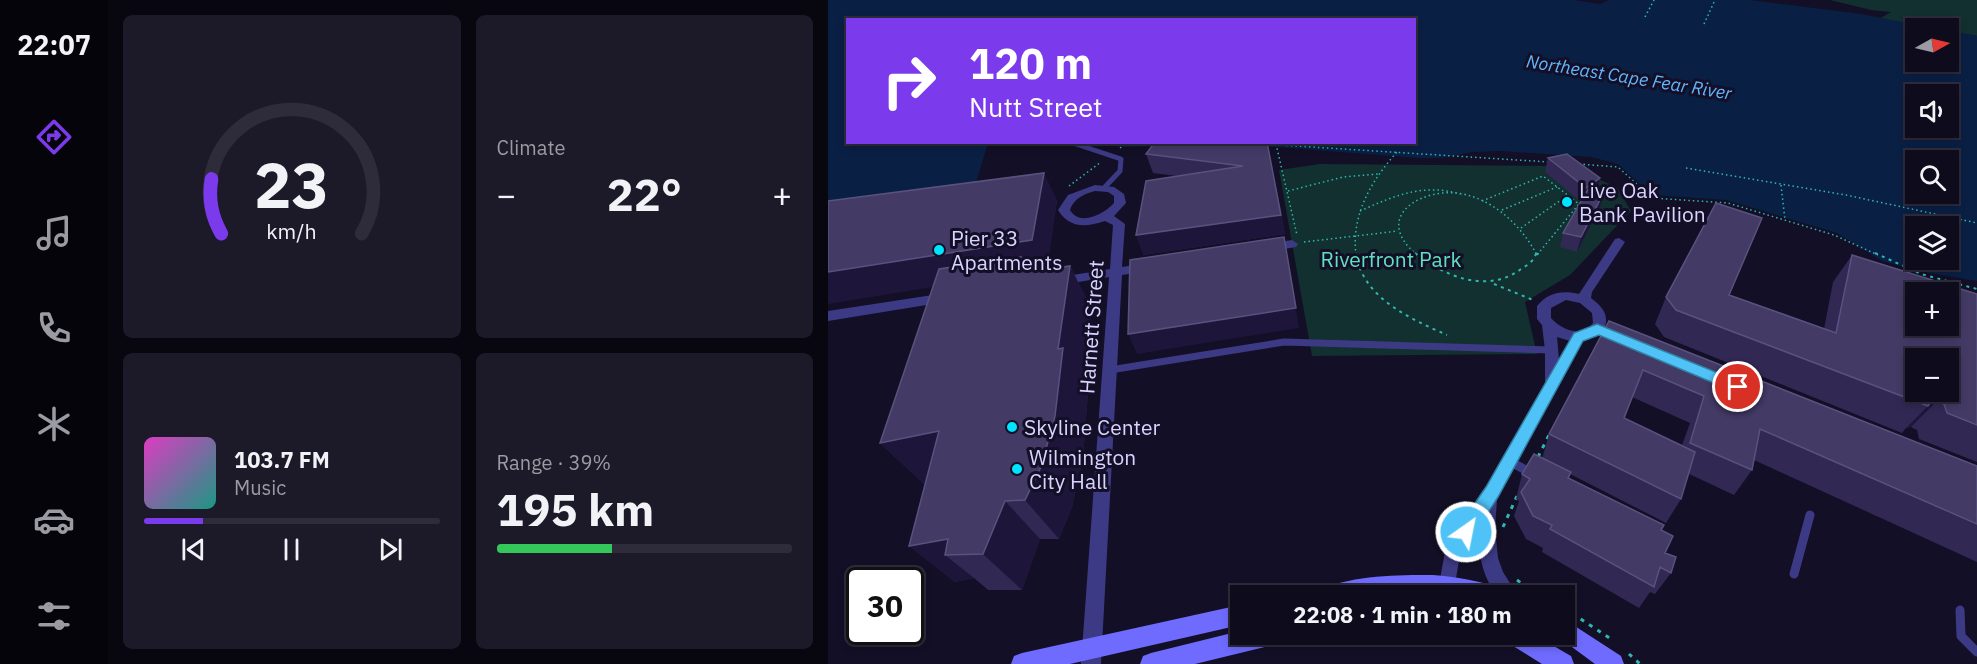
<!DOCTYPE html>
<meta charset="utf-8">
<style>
body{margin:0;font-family:"IBM Plex Sans",sans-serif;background:#1c1929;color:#f1f3f6;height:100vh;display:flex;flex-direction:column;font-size:22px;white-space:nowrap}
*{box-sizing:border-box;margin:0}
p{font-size:20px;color:#9b9ba3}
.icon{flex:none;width:33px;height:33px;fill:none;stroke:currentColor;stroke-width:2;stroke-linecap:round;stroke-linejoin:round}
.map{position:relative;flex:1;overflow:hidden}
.drawer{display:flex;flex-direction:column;gap:15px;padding:15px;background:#08060f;width:720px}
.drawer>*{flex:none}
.banner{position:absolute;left:18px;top:18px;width:570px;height:126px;border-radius:0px;box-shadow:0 3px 9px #0003,0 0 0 2px #2e2b3b;background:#7c3aed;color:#fff;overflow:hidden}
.needle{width:39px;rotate:82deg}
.buttons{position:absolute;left:1077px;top:18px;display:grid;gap:12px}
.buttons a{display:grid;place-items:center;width:54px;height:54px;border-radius:0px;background:#0e0b1c;box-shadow:0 3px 9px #0003,0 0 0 2px #2e2b3b;font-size:30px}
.speed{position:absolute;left:18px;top:567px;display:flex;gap:12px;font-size:30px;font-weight:700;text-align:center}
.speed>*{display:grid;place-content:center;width:78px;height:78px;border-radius:50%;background:#0e0b1c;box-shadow:0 3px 9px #0003,0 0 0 2px #2e2b3b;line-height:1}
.speed .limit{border:3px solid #111;border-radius:9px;background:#fff;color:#111}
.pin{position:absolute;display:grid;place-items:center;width:51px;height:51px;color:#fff;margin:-26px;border:3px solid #fff;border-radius:50%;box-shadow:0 2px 6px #0007}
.me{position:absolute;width:66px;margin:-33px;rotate:33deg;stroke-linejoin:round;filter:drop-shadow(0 0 4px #0008)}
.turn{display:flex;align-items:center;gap:21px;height:126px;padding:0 24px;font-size:27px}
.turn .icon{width:78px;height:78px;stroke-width:2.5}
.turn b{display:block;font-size:42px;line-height:51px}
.big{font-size:45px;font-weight:800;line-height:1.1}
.drawer .tile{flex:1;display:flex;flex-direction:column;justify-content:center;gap:9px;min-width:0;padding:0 21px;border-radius:9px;background:#1c1929}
.drawer .dial{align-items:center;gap:0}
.dial svg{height:156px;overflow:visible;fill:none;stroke:#2e2b3b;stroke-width:7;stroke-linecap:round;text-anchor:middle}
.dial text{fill:#f1f3f6;stroke:none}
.song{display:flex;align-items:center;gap:18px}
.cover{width:72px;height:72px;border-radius:9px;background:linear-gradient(135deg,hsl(310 70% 55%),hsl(170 70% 35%))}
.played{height:6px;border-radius:3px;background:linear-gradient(90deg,#7c3aed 20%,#2e2b3b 20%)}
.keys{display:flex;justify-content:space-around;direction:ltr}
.heat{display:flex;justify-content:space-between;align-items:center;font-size:33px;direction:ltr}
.charge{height:9px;border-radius:4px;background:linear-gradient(90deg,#34c759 39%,#2e2b3b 0)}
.drawer .tiles{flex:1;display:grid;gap:15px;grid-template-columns:repeat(2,1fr)}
.trip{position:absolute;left:402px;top:585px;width:345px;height:60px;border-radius:0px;background:#0e0b1c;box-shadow:0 3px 9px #0003,0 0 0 2px #2e2b3b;font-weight:800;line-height:60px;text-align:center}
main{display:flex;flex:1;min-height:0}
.tab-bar{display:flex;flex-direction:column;width:108px;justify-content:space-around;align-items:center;background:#06040b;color:#9b9ba3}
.tab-bar .icon{width:42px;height:42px}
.tab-bar .selected{color:#7c3aed}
.tab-bar b{font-size:27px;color:#f1f3f6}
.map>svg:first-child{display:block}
.green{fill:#12302f}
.water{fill:#0a1f44;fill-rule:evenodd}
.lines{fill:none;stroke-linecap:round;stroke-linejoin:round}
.path-far2{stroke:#2fb8b0;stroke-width:1.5;stroke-dasharray:1.5 3;stroke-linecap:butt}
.path-far1{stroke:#2fb8b0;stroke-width:2;stroke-dasharray:3 4.5;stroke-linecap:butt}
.path{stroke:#2fb8b0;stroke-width:3;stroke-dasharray:4 6;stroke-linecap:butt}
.lane-far2{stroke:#3d3a85;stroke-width:5}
.lane-far1{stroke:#3d3a85;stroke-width:7}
.lane{stroke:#3d3a85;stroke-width:9}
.street{fill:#3d3a85;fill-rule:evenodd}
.secondary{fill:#6f6bff;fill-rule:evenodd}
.wall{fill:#312854;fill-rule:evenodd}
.shaded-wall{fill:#1d163a}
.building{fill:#433a66;stroke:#5a527e;stroke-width:1.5;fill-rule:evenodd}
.route{fill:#4fc3f7;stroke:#337fa1;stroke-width:1.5}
.poi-dot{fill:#00e5ff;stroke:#130f26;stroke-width:2}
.labels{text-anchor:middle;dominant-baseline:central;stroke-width:6;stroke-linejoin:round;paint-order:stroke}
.far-water-label{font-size:18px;font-style:italic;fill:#62b6ff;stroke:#130f26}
.poi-label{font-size:21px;fill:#d9d4ff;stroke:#130f26;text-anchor:start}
.park-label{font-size:21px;fill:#5fe0c0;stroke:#130f26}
.street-label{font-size:21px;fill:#d9d4ff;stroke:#130f26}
</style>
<main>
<nav class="tab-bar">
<b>22:07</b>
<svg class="icon selected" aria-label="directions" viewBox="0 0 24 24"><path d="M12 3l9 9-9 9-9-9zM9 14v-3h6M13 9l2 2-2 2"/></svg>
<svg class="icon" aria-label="music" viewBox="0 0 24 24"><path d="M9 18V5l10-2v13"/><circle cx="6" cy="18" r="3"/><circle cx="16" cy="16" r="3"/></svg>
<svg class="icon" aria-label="phone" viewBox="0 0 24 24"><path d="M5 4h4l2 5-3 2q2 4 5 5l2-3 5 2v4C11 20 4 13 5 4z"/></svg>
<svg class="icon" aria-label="climate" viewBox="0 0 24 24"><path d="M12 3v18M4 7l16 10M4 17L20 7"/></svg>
<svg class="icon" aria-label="car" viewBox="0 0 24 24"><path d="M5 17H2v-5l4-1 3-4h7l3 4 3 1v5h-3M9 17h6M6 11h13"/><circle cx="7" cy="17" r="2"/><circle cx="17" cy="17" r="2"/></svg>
<svg class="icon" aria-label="filters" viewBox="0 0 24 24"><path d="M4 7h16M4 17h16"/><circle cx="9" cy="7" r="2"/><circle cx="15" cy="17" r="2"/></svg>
</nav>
<section class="drawer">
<div class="tiles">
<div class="tile dial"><svg viewBox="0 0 100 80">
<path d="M14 69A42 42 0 1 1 86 69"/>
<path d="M14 69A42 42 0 0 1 9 41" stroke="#7c3aed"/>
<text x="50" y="56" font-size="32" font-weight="700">23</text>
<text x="50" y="72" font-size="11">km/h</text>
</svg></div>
<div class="tile"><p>Climate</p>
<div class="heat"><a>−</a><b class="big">22°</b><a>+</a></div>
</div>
<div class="tile">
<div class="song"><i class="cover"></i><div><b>103.7 FM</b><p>Music</p></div></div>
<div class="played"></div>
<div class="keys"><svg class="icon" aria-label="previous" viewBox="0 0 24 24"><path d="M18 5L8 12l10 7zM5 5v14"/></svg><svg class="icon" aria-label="pause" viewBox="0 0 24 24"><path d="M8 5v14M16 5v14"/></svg><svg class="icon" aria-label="next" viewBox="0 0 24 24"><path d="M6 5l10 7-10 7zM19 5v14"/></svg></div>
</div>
<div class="tile"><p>Range · 39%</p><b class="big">195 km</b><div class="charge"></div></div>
</div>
</section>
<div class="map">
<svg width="1149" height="664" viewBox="0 0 1149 664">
<rect width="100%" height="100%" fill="#130f26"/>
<path class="green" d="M1002 0H1149V36L1121 31 1120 28H1105L1051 19 1063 12 1043 10Z
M492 164 739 166 789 187 803 211 742 275 697 302 709 354 484 356 451 170Z"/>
<path class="water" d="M0 0H746L772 4 781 0H922L1033 14 1105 28H1088V62H1120L1121 31 1149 36V281L1101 273 1054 261 1009 233 898 200 824 195 790 164 763 157 673 151 644 152 613 158H591L407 144 299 147 258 144 586 142V20H20V142L160 143 142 203 0 222ZM1088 94H1120V128H1088ZM1088 160H1120V194H1088ZM1088 226H1120V260H1088Z"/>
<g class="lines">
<path class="path-far2" d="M817 17 826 0
M876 24 887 0
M436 144 721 162
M448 144 469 235
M292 148 301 142
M751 164 790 167 824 198 900 203 1006 235 1050 255
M858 168 1018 195 1149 223
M953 185 957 220
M241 186 273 162
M460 191 515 177 551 174
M654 201 715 176 751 204 709 255
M674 210 729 187
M532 211C566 196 595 183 632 194
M693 228 740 195
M476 242 570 231
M528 255C523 215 543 181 569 152
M589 255C542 216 596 186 635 194 668 201 694 227 709 255"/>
<path class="path-far1" d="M528 253C534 298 583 319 619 335
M587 253C617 277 660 294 693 269 700 265 707 260 708 253
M1047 253 1093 274 1149 289
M709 255 710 253
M666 284 705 300"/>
<path class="path" d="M710 457 721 435
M675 527 689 496
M689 580 711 596
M736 608 783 639
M801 654 812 664"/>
<path class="lane-far2" d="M248 144 293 159 292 171 276 188"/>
<path class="lane-far1" d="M282 370 456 342 724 350"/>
<path class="lane" d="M681 461 705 474
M966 574 982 515
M1132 610 1133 636 1149 652"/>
<path class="street" d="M267 185 286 187 296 194 298 203 286 216 297 224 294 267 320 263 326 267 320 271 294 275 273 664H253L281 277 232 285 226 281 232 277 282 269 285 225 277 221C258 227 242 229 230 210L240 195ZM267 191 280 192 286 196V203C276 214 252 227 242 210 246 198 256 194 267 191Z
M791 238 797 242 764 292 763 298C773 306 781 313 777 327L797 335 799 339 797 343 792 344 770 335 755 341 669 499 667 529 670 558 675 572 690 596H669C654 576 650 552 650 528L632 555 625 596H609L618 546 658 487 717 384V350L714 325 709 319V306C720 292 735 290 751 294L787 239ZM738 300 752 303 764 313 765 323C753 338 734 330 723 318V308ZM729 337 742 341 731 360Z
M464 240 470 244 468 247 439 252 433 248 439 244Z
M118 293 124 298 123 301 0 321V311Z"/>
<path class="secondary" d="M605 575C628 577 651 580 673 589L676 596H491L494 589C527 575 569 575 605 575Z
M412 605V625L242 664H183L186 656 194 653Z
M736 619 793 656 796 664H767L729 636 728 634H736Z
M412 631V634H455L452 641 445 645 367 664H312L315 656 323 653Z
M674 634H705L743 656 746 664H714L677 641Z"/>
</g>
<path class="wall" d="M439 142 457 234 315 255 349 176 325 173 318 154Z
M720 158 769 190 776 192 772 207 749 252 732 247 735 233 753 202 717 172Z
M229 200 219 267 220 269 242 266 264 310 256 385 260 392 255 458 244 507 231 539H212L194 590H160L146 578 127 582 81 546 97 483 96 484 52 443 105 286Z
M1024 255 1149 294V462L1091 439 1089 430 1083 427 1078 428 1074 433 836 337 827 324 838 297 901 295 996 329 1005 282Z
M781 321 1149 466V562L926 460 924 470 906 495 861 474 853 499 838 523 742 474 741 478 833 530 837 553 843 573 827 594 822 592 811 608 714 552 715 548 698 539 686 516 691 501 688 499 694 474 714 459 721 434ZM804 397 862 423 854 445 796 418Z"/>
<path class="shaded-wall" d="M216 173 229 200 219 267 237 300 242 266 264 310 256 385 260 392 255 458 244 507 231 539 197 500 230 349 197 272 0 304V272Z
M772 178 768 193 754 202 758 188Z
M776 192 772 207 749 252 753 237Z
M453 215 457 234 315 255 308 235Z
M456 237 471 328 309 354 300 334Z
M1109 401 1083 427 1078 428 1100 406 1102 403Z
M111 431 149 473 96 484 52 443Z
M177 501 212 539 194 590 155 554Z
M120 539 117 555 146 578 127 582 81 546Z"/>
<path class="building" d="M327 142H439L453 215 308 235 318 181 415 166 318 154Z
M739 154 772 178 758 188 720 158Z
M216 173 204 240 0 272V201Z
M760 189 776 192 753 237 735 233Z
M888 203 934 218 901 295 1008 333 1024 255 1149 294V425L1119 413 1116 404 1109 401 1102 403 1100 406 848 310 838 297ZM1088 292H1120V326H1088ZM1088 358H1120V392H1088Z
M456 237 468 308 300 334 302 260Z
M193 257 192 263 215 260 213 270 242 266 230 349 235 348 227 416 213 467 197 500 177 501 155 554 117 555 120 539 81 546 111 431 52 443 111 269Z
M781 321 1149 466V524L932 429 924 470 862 443 876 396 815 370 796 418 867 452 853 499 721 434Z
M706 454 743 472 740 478 836 525 833 530 845 536 837 553 848 557 843 573 832 567 826 587 722 529 724 525 705 516 693 492 702 479 694 474Z"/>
<path class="route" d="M769 324 915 383 918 387 915 391H905L771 335 755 341 670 497 644 538 638 540 631 538 629 532 631 526 658 487 746 333Z"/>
<g class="poi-dot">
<circle cx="739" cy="202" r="6"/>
<circle cx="111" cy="250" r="6"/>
<circle cx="184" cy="427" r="6"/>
<circle cx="189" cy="469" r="6"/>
</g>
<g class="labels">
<g class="far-water-label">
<text transform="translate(801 77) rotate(9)">Northeast Cape Fear River</text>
</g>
<g class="poi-label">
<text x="751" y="190">Live Oak<tspan x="751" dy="24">Bank Pavilion</tspan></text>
<text x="123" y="238">Pier 33<tspan x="123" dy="24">Apartments</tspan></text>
<text x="196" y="427">Skyline Center</text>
<text x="201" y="457">Wilmington<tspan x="201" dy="24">City Hall</tspan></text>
</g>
<g class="park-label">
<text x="563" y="259">Riverfront Park</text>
</g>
<g class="street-label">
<text transform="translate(263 327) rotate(-86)">Harnett Street</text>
</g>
</g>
</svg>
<div class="buttons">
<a><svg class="needle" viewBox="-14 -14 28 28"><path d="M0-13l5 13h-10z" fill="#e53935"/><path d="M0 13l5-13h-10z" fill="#9b9ba3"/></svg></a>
<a><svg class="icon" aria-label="sound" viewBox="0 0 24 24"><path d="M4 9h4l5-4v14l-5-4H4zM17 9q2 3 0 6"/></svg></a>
<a><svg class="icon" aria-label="search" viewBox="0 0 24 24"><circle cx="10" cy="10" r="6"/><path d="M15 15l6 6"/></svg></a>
<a><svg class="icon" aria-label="layers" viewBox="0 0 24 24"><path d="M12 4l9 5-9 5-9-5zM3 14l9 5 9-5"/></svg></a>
<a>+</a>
<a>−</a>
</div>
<div class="speed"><div class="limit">30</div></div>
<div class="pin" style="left:910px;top:387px;background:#d93025"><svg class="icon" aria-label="arrive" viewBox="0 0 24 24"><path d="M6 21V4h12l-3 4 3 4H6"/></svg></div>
<svg class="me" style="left:638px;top:532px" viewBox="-20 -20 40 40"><circle r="17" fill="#4fc3f7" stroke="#fff" stroke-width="3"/><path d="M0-11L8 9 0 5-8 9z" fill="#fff"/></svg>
<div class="trip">22:08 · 1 min · 180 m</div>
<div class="banner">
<div class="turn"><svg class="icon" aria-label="right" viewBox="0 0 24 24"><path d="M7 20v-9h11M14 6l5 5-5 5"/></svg><div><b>120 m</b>Nutt Street</div></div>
</div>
</div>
</main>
